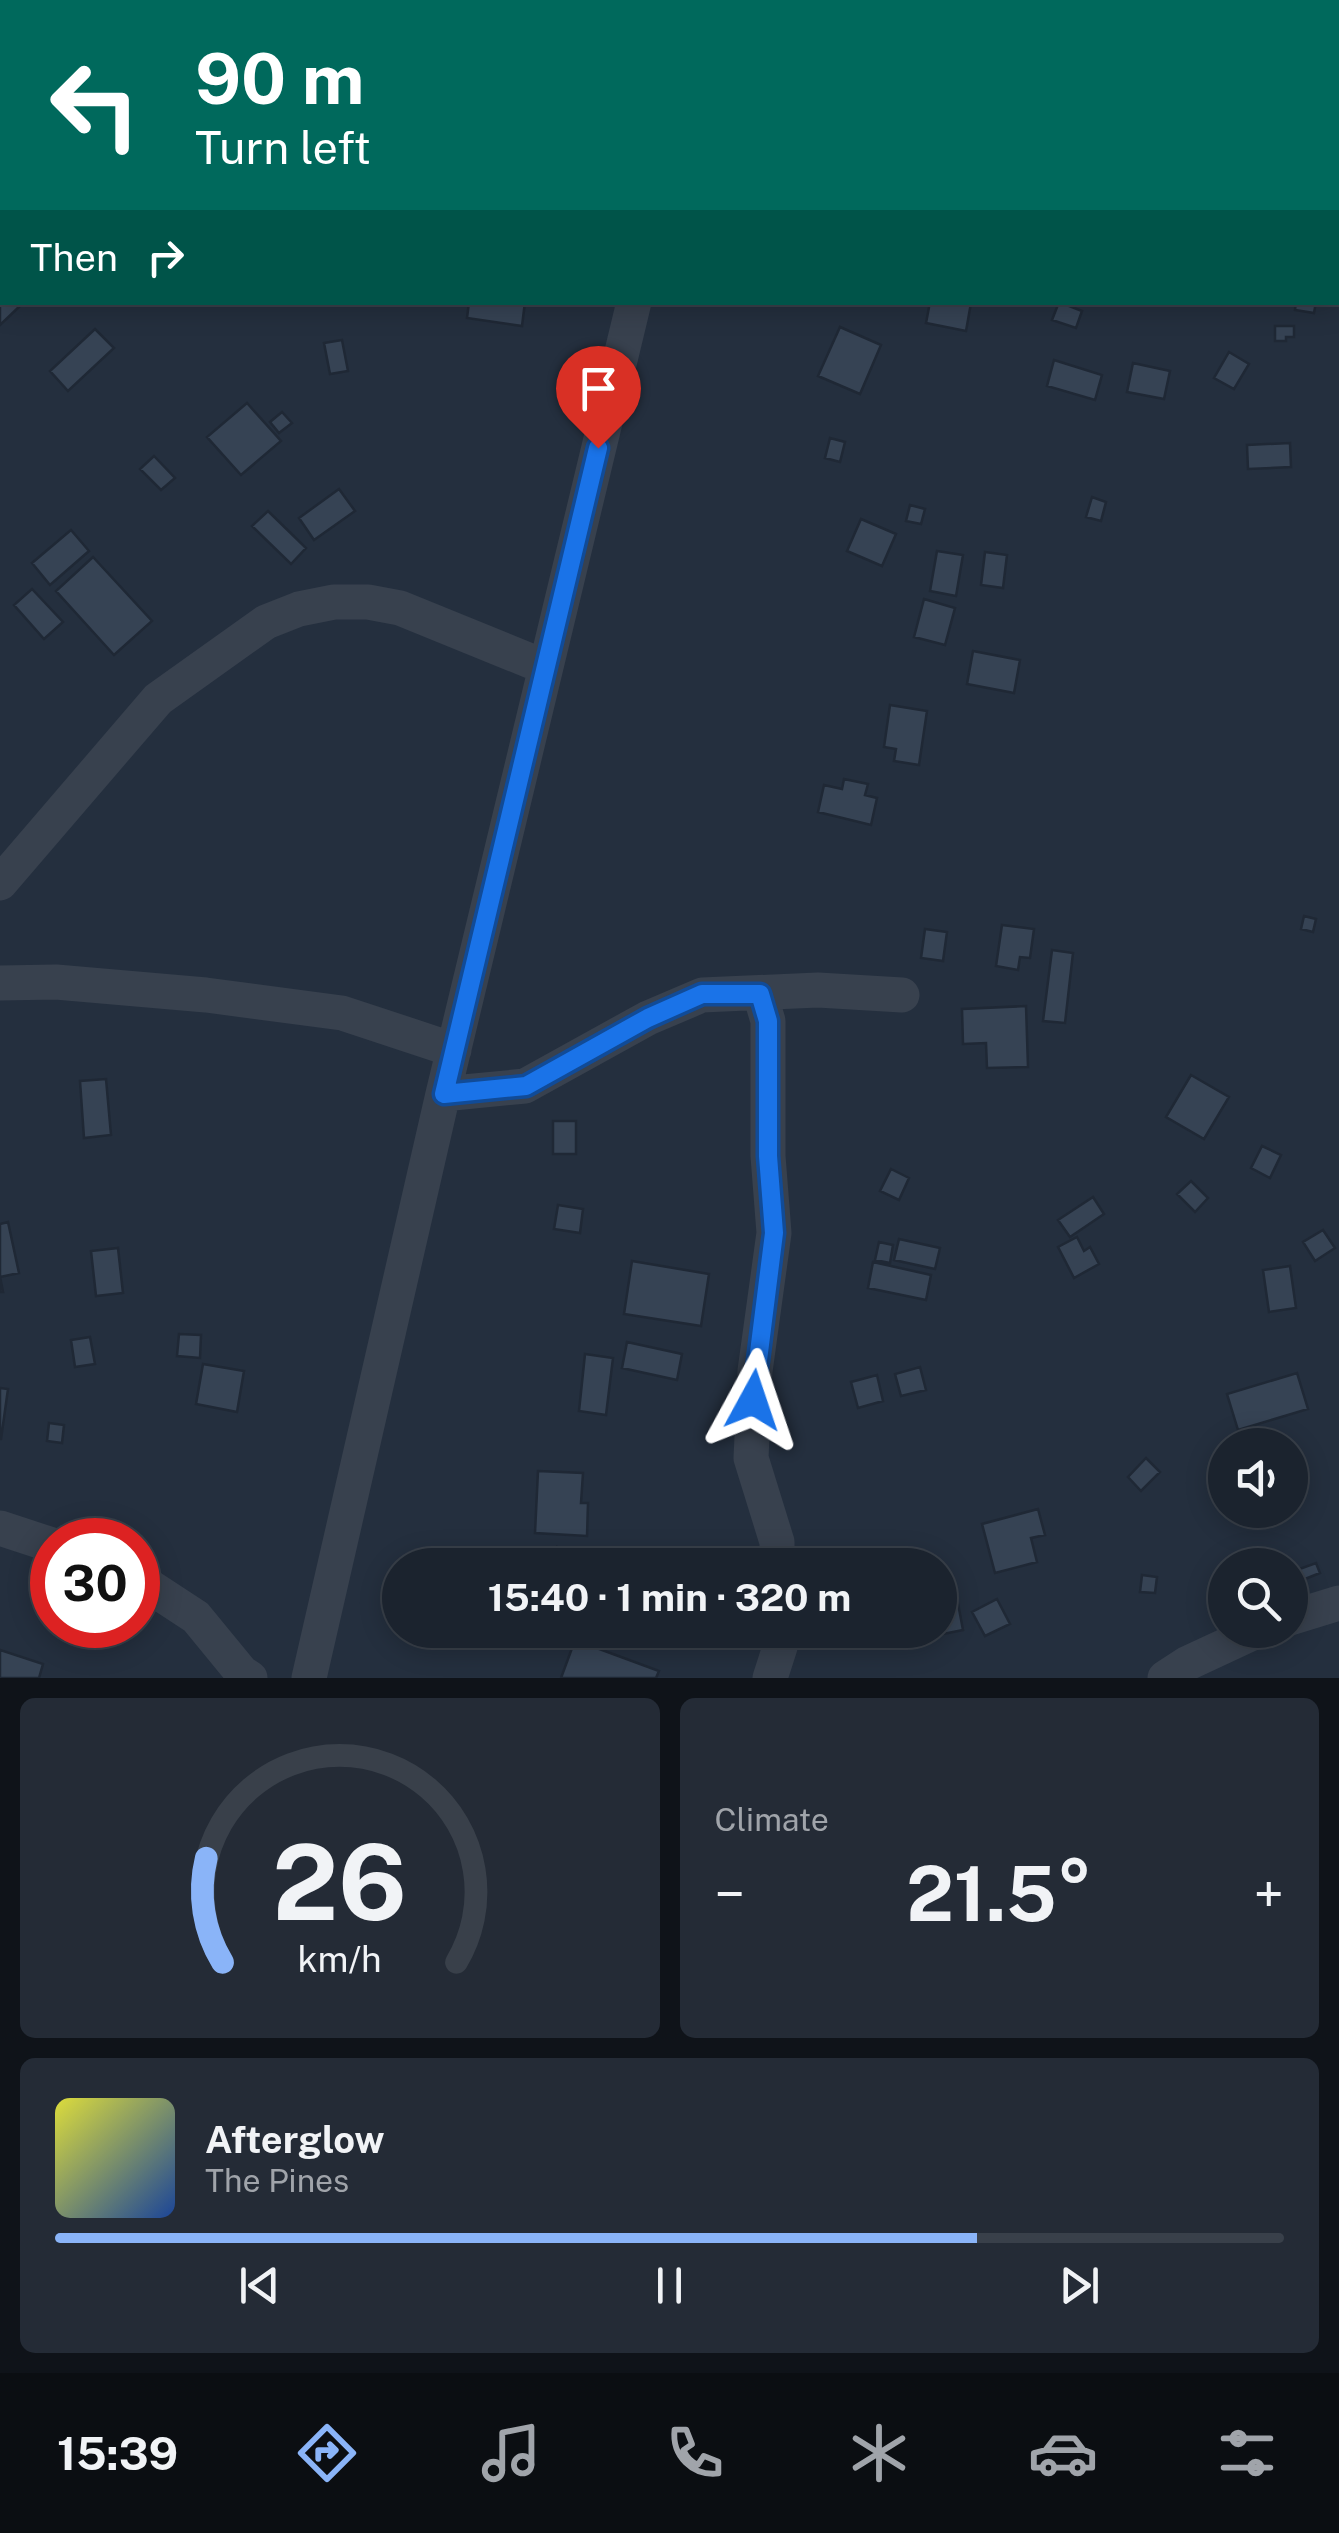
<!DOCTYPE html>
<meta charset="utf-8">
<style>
body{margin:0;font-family:"Public Sans",sans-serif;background:#242b36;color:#f1f3f6;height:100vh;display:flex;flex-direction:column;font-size:38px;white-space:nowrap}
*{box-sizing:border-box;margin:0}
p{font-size:32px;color:#a0a4aa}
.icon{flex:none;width:55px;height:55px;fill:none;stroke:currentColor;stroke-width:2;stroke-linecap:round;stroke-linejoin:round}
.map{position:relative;height:1678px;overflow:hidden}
.panel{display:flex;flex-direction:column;gap:20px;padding:20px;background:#0f1319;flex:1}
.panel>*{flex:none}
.top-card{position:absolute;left:0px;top:0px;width:1340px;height:305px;box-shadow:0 5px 25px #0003,0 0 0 2px #39404a;background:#00695c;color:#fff;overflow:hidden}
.tools{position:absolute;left:1208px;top:1428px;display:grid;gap:20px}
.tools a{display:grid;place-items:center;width:100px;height:100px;border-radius:50%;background:#1b232e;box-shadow:0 5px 25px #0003,0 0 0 2px #39404a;font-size:50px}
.speed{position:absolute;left:30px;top:1518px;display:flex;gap:20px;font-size:50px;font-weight:700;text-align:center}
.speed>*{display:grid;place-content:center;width:130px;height:130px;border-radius:50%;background:#1b232e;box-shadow:0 5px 25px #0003,0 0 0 2px #39404a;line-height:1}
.speed .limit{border:15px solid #d22;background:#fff;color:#111}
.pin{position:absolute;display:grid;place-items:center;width:85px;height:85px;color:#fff;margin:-102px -42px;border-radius:50% 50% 50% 0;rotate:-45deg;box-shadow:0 0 10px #0007}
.pin .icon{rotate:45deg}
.me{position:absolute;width:110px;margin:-55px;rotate:5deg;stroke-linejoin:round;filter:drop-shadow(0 0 8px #0008)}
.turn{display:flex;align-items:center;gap:35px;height:210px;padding:0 30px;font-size:45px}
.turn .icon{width:130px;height:130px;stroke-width:2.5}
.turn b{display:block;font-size:70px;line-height:85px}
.then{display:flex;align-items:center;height:95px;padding:0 30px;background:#0003;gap:20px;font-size:38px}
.big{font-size:75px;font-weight:700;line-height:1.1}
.panel .widget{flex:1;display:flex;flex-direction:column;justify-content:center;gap:15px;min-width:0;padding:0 35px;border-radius:15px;background:#242b36}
.panel .dial{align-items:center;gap:0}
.dial svg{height:260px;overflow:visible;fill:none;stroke:#39404a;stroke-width:7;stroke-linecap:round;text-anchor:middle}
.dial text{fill:#f1f3f6;stroke:none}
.song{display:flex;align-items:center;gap:30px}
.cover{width:120px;height:120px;border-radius:15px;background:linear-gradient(135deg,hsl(60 70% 55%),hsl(220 70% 35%))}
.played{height:10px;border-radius:5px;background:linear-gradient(90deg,#8ab4f8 75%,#39404a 75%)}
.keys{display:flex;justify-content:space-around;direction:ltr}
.heat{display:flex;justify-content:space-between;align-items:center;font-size:55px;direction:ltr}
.panel .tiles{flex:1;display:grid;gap:20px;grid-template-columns:1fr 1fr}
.widget:last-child{grid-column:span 2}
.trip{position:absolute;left:382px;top:1548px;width:575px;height:100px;border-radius:50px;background:#1b232e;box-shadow:0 5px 25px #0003,0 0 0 2px #39404a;font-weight:700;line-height:100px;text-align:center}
.dock{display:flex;height:160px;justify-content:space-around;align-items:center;background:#0b0e12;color:#a0a4aa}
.dock .icon{width:70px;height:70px}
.dock .selected{color:#8ab4f8}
.dock b{font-size:45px;color:#f1f3f6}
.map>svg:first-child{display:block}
.building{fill:#364354;stroke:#1f2835;stroke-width:2.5}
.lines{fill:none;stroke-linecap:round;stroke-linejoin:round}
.street{stroke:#38414e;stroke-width:35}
.route-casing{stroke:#114b97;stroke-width:25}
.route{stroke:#1a73e8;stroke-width:18}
</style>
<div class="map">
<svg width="1339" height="1678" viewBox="0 0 1339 1678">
<rect width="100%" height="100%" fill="#242f3e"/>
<path class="building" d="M0 283 2 302 21 305 0 325Z
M469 302H525L522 326 467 318Z
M930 302 971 303 966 331 926 323Z
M1059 302 1082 311 1076 328 1052 320Z
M1296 302H1316L1314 313 1295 310Z
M1275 326H1294V337H1286V341H1275Z
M840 327 881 345 860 394 818 376Z
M95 329 114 348 68 391 50 371Z
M342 340 348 371 330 374 324 343Z
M1229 352 1249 364 1234 389 1214 378Z
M1054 360 1102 375 1095 400 1047 386Z
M1133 363 1170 371 1164 399 1127 392Z
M247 403 281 441 241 475 207 437Z
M282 412 292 423 279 433 270 422Z
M830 438 845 442 840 462 825 458Z
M1290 443 1291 467 1248 469 1247 445Z
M154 456 175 478 161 490 140 469Z
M339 489 355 511 314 540 299 518Z
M1092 497 1106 502 1101 521 1086 517Z
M910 505 925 509 921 524 906 521Z
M268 511 306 548 291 564 252 526Z
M861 519 896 534 882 566 847 551Z
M71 530 89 551 50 585 32 563Z
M937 551 963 555 956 596 930 591Z
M985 552 1007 555 1003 588 981 585Z
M93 557 152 621 114 655 56 591Z
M32 589 63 622 44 639 14 605Z
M924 599 955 608 945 645 914 637Z
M973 651 1020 660 1014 693 967 684Z
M890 705 927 711 919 765 894 761 896 749 884 747Z
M844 779 868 784 865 795 877 798 871 825 818 812 824 785 842 789Z
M1304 916 1316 919 1313 932 1301 929Z
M1002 925 1034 929 1030 958 1020 957 1018 970 996 966Z
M925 929 947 932 943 961 921 958Z
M1052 950 1073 953 1065 1023 1043 1021Z
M1026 1006 1028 1067 987 1068 986 1043 963 1044 962 1009Z
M1191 1075 1229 1097 1204 1139 1166 1117Z
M106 1079 111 1135 84 1138 80 1081Z
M553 1121H576V1154H553Z
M1262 1146 1281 1155 1270 1178 1251 1168Z
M891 1169 909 1178 899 1200 880 1191Z
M1191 1181 1208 1198 1195 1212 1177 1194Z
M1093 1197 1104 1214 1070 1237 1058 1220Z
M558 1205 583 1209 580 1233 554 1229Z
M8 1222 19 1273 0 1277 3 1292H0V1224Z
M1323 1230 1335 1248 1315 1261 1303 1242Z
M1077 1237 1084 1251 1090 1247 1099 1264 1074 1278 1058 1247Z
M899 1239 940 1248 935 1269 894 1260Z
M879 1242 893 1245 890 1263 875 1260Z
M118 1248 123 1293 96 1296 91 1251Z
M632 1261 709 1274 701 1326 624 1314Z
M873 1262 931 1275 926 1300 868 1288Z
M1290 1266 1296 1308 1269 1312 1263 1270Z
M179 1334 201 1335 200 1358 177 1356Z
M90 1337 95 1364 75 1367 71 1340Z
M627 1342 682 1354 677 1380 622 1368Z
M585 1354 613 1358 606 1415 579 1411Z
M203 1364 244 1371 237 1412 196 1404Z
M920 1367 926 1390 901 1396 895 1374Z
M1297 1373 1308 1409 1238 1430 1227 1394Z
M877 1375 883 1401 858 1408 851 1382Z
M0 1388 8 1389 1 1439H0Z
M49 1423 64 1425 62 1443 47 1441Z
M1146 1458 1160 1472 1141 1491 1128 1477Z
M538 1471 583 1473 581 1503H588L587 1536 535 1533Z
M1038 1509 1045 1535 1031 1538 1037 1562 995 1573 982 1524Z
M557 1547 582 1554 579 1565H552Z
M592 1552 628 1560 627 1565H589Z
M1316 1563 1320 1573 1295 1583 1291 1572Z
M1142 1575 1157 1577 1155 1593 1140 1592Z
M954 1582 963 1630 898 1643 896 1630H940V1584Z
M997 1599 1010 1624 985 1636 972 1612Z
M575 1640 659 1671 656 1678H561Z
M0 1650 43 1664 39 1678H0Z"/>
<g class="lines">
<path class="street" d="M87 2 89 0
M707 2 708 0
M0 161 2 154
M0 883 158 699 266 622 299 609 334 602H368L400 608 545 667
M0 983 56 982 206 995 342 1013 454 1050
M760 994 768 1021V1156L774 1233 755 1371 751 1458 777 1542V1565
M443 1094 525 1086 648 1018 702 995 818 990 902 995
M0 1528 52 1545
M138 1579 196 1617 242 1673 250 1678
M1290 1618 1339 1603
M309 1678 443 1094 634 302
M770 1678 780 1647 779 1630
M1165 1678 1188 1663 1259 1630"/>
</g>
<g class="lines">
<defs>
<path id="route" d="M598 448 444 1094 526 1086 648 1018 702 994H760L768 1021V1156L774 1233 753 1400"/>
</defs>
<use href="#route" class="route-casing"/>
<use href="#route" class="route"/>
</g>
</svg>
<div class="tools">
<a><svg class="icon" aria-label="sound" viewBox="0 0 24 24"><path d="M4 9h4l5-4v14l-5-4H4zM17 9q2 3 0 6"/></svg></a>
<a><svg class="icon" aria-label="search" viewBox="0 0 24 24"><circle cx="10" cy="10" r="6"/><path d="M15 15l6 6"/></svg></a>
</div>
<div class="speed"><div class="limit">30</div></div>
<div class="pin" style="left:598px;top:448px;background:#d93025"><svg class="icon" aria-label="arrive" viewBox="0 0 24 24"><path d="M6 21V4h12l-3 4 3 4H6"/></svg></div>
<svg class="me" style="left:753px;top:1400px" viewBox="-20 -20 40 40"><path d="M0-17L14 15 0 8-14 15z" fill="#1a73e8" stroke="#fff" stroke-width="4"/></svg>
<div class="trip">15:40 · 1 min · 320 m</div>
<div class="top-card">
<div class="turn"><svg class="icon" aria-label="left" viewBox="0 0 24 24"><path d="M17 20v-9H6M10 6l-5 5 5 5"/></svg><div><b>90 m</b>Turn left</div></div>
<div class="then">Then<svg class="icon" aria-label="right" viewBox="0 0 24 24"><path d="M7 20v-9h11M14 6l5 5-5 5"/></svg></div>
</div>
</div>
<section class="panel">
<div class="tiles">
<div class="widget dial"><svg viewBox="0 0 100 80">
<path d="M14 69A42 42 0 1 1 86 69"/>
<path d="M14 69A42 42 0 0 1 9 37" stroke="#8ab4f8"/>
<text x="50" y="56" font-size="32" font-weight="700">26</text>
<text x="50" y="72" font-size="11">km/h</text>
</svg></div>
<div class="widget"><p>Climate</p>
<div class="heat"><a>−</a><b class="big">21.5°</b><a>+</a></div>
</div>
<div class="widget">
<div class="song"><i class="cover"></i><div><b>Afterglow</b><p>The Pines</p></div></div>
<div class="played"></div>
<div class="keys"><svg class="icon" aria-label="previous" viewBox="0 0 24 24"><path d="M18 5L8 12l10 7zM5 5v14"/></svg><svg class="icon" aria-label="pause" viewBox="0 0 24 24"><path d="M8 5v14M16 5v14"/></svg><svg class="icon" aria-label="next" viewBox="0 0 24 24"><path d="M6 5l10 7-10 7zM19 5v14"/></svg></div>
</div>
</div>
</section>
<nav class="dock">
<b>15:39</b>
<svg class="icon selected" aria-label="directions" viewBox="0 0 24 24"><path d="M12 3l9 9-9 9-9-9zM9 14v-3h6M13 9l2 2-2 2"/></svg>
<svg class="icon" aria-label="music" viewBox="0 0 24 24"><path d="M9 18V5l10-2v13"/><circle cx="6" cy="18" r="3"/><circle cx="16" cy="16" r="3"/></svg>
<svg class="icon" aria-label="phone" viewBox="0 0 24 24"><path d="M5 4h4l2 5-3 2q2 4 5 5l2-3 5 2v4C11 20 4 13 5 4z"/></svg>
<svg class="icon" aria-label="climate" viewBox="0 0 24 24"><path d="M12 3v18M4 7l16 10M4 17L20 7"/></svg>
<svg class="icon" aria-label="car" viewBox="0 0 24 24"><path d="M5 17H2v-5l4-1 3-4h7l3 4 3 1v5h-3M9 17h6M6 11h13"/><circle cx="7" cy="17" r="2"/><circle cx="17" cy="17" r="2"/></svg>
<svg class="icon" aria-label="filters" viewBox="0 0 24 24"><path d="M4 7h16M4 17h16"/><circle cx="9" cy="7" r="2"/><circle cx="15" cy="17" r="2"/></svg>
</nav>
